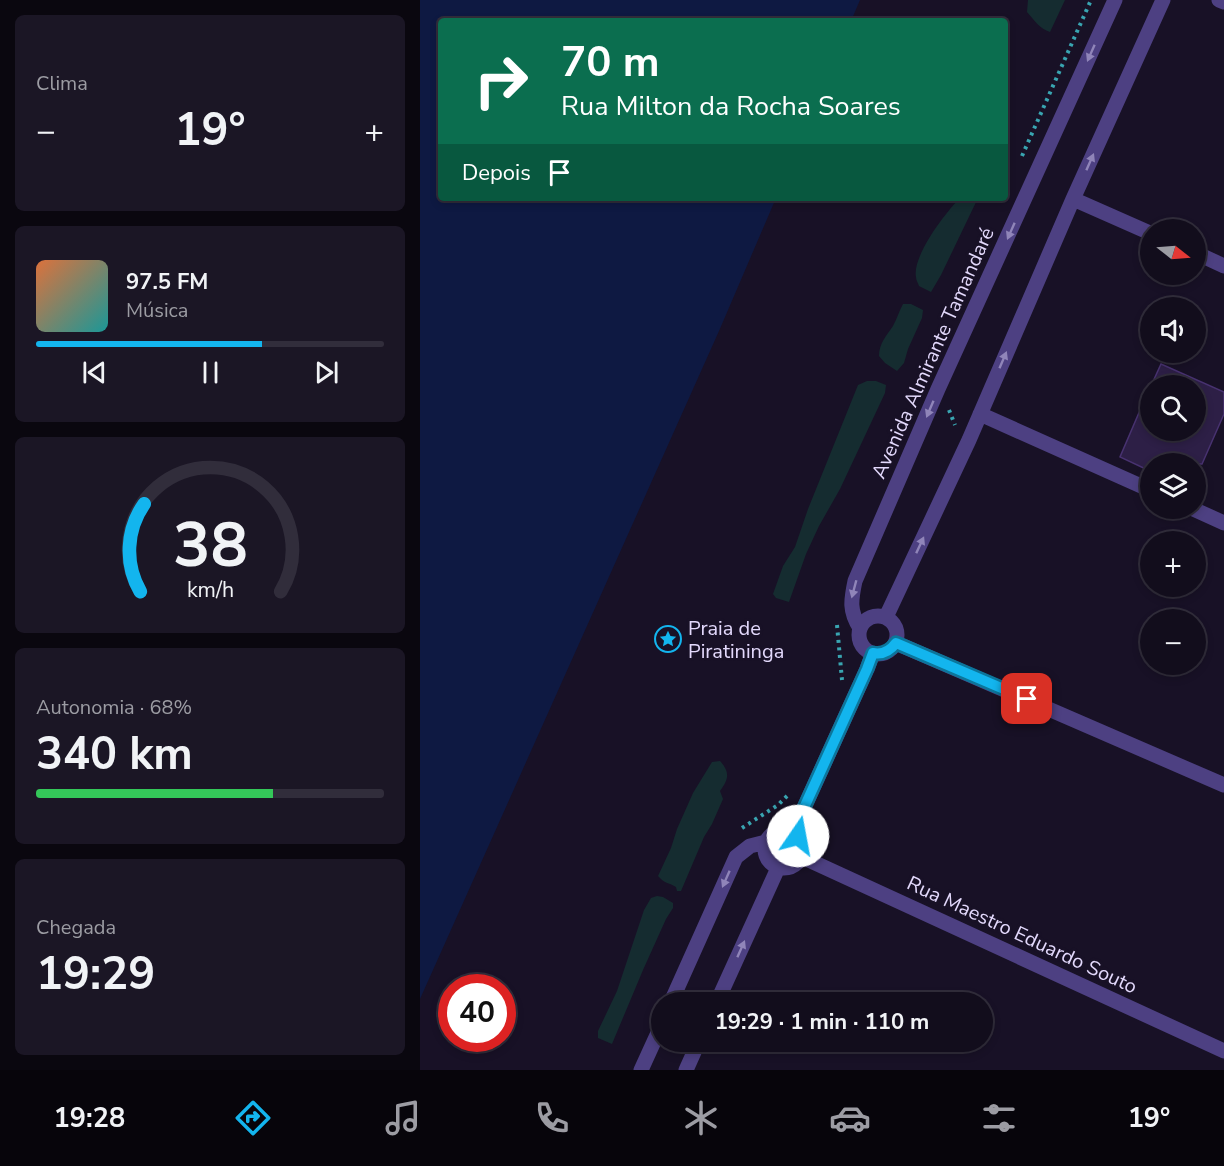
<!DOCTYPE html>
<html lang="pt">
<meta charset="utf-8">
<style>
body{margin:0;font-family:"Nunito Sans",sans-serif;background:#1b1625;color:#f1f3f6;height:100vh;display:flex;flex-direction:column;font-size:22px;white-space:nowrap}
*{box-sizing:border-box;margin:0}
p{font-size:20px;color:#9c9ca3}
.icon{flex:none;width:33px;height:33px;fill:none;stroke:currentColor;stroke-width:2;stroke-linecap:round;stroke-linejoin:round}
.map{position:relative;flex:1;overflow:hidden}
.panel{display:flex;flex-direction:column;gap:15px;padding:15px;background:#0a070f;width:420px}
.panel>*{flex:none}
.hud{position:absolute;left:18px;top:18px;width:570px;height:183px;border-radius:6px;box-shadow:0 3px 9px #0003,0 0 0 2px #312d3b;background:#0b6e4f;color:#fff;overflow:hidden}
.needle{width:39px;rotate:107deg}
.controls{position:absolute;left:720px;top:219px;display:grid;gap:12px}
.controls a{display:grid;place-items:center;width:66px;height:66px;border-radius:50%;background:#120d1c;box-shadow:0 3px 9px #0003,0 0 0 2px #312d3b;font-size:30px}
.speed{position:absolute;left:18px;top:974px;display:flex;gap:12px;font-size:30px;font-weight:700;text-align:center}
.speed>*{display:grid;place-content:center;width:78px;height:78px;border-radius:50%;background:#120d1c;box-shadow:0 3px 9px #0003,0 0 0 2px #312d3b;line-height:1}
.speed .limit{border:9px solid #d22;background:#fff;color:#111}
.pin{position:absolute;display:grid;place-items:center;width:51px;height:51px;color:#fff;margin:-26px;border-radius:12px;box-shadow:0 3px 9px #0006}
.me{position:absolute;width:66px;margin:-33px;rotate:12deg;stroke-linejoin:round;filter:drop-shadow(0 0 4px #0008)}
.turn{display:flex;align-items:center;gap:21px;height:126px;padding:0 24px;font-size:27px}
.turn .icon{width:78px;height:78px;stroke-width:2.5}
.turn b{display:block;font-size:42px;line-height:51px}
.then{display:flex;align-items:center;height:57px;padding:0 24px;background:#0003;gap:12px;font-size:22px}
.big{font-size:45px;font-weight:700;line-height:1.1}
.panel .card{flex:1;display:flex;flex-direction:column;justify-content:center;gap:9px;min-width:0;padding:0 21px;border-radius:9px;background:#1b1625}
.panel .dial{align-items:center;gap:0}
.dial svg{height:156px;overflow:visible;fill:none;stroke:#312d3b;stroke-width:7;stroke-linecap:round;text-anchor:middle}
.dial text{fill:#f1f3f6;stroke:none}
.song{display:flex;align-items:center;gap:18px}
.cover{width:72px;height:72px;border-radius:9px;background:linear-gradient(135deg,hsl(20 70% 55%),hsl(180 70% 35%))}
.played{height:6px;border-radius:3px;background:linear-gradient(90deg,#13b5ee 65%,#312d3b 65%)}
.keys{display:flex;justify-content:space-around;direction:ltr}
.heat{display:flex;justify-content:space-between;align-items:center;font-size:33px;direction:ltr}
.charge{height:9px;border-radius:4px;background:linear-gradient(90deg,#34c759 68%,#312d3b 0)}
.trip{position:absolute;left:231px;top:992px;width:342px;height:60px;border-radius:30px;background:#120d1c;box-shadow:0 3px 9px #0003,0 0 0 2px #312d3b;font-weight:700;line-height:60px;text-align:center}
.menu{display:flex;height:96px;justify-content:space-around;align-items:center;background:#07050b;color:#9c9ca3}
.menu .icon{width:42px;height:42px}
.menu .on{color:#13b5ee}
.menu b{font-size:27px;color:#f1f3f6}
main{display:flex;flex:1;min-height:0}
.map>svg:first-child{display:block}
.green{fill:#152c30}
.water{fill:#0e1942}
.building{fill:#2d1f46;stroke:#483270;stroke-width:1.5}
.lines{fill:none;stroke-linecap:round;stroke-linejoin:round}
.path{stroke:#39a5b1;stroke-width:4;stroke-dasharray:3 4.5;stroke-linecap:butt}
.minor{stroke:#4d4082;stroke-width:15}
.oneway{fill:#9085b9}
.route-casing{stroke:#0c769b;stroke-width:15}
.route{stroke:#13b5ee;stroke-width:10}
.labels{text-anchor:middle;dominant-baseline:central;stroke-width:6;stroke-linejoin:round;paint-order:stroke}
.street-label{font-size:20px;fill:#e3d9fc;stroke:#181126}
.poi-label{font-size:20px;fill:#e3d9fc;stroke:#181126;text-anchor:start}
</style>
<main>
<section class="panel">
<div class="card"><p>Clima</p>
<div class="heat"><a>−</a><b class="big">19°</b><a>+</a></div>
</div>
<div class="card">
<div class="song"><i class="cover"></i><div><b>97.5 FM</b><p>Música</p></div></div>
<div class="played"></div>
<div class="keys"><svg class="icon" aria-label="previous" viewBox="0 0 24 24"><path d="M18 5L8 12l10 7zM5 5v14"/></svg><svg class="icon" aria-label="pause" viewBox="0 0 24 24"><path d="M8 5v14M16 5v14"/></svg><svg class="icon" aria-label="next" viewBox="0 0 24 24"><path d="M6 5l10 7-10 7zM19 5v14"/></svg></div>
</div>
<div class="card dial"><svg viewBox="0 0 100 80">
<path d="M14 69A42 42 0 1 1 86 69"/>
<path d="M14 69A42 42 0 0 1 16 24" stroke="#13b5ee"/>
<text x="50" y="56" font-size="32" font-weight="700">38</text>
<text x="50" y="72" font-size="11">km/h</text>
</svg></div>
<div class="card"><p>Autonomia · 68%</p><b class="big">340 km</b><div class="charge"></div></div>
<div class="card"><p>Chegada</p><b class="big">19:29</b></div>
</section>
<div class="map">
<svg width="804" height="1070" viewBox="0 0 804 1070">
<rect width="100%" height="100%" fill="#181126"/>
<path class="green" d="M608 0H645L630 32C620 29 614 20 607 12Z
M540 198H558L521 275 511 292 499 286C498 283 496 280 496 277 492 256 526 212 540 198Z
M483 304H491L503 310 502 318 488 349 484 363 477 371 465 363 459 356C459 344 466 336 473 326 477 319 479 311 483 304Z
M447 381H456L466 385 465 393 420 489 399 526 386 554 369 602 356 598 353 594 363 566 375 547 388 509 438 385Z
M300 761C310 772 309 779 300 791L303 799 292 824 284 837 261 891H257L256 887C248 882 245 884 238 876L251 848 257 829 273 793 292 762Z
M237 896 243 897 253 903V908L246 919 223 970 192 1044 178 1038V1031L197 991 224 910 231 898Z"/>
<path class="water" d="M0 0H440L431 21H21V198H356L299 331 0 999Z"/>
<path class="building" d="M741 364 804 392V414L782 464H730V471L700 457 730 387V430H776V386H731Z"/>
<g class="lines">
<path class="path" d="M602 156 671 0
M529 410 535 425
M417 625 422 680
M322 828 358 805 369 794"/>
<path class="minor" d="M799 0 804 2
M653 199 730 233
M776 253 804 266
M560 414 730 490
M771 508 804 523
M439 635a19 19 0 1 1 38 0a19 19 0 1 1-38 0Z
M466 617 549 440 653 199 743 0
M440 628C429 611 431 600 435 581L518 389 695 0
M476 643 804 785
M345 849a19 19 0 1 1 38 0a19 19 0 1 1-38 0Z
M373 832 447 669 453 653
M382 857 804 1051
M251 1002 316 857 330 846 346 842
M297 1002 358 868
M221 1070 242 1024
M266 1070 279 1041"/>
</g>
<defs><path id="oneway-solid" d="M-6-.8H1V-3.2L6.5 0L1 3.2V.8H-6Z" transform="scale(1.5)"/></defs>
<g class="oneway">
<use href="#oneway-solid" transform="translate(671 53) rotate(114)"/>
<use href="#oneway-solid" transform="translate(670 162) rotate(-66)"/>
<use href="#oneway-solid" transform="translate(591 231) rotate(114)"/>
<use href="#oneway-solid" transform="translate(583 360) rotate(-67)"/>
<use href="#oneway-solid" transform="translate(510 409) rotate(113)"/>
<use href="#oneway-solid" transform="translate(500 545) rotate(-65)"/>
<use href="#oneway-solid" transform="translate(434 589) rotate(105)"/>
<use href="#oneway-solid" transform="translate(306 879) rotate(114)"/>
<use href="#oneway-solid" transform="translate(321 949) rotate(-66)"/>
</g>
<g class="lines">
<defs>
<path id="route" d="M378 836 373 832 447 669 453 653C463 655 470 651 476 643L607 699"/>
</defs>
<use href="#route" class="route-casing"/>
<use href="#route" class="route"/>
</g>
<defs>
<symbol id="sight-ring" viewBox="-11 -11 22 22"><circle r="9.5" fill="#181126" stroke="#13b5ee" stroke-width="1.5"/><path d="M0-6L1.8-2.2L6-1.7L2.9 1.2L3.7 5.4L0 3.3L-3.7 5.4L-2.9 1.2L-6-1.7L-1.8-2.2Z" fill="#13b5ee"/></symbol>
</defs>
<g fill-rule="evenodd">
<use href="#sight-ring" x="233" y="624" width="30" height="30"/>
</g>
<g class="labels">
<g class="street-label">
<text transform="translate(513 353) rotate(-66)">Avenida Almirante Tamandaré</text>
<text transform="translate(602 935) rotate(25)">Rua Maestro Eduardo Souto</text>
</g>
<g class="poi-label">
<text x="268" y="628">Praia de<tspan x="268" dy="23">Piratininga</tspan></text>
</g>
</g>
</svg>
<div class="controls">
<a><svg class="needle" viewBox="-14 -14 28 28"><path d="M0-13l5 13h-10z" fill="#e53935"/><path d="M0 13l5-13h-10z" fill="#9c9ca3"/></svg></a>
<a><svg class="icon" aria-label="sound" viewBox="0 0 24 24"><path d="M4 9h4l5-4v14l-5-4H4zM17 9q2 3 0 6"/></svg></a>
<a><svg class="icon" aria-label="search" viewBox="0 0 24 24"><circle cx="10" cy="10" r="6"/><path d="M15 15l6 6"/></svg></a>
<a><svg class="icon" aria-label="layers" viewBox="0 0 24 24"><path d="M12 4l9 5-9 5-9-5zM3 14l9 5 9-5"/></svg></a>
<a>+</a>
<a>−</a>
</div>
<div class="speed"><div class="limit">40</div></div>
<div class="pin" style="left:607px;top:699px;background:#d93025"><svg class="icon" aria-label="arrive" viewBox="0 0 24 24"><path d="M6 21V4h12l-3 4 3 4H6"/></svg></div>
<svg class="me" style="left:378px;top:836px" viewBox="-20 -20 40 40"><circle r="19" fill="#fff"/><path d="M0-13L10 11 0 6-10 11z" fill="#13b5ee"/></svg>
<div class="trip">19:29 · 1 min · 110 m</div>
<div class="hud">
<div class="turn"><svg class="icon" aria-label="right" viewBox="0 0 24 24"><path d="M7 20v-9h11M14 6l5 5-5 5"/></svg><div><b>70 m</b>Rua Milton da Rocha Soares</div></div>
<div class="then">Depois<svg class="icon" aria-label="arrive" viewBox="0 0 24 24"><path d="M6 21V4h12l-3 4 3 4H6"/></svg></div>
</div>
</div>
</main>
<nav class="menu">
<b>19:28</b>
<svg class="icon on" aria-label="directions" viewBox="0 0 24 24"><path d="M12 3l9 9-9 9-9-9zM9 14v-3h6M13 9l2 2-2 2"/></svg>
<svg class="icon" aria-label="music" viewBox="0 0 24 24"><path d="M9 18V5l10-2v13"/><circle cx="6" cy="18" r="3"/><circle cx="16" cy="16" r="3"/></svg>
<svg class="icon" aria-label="phone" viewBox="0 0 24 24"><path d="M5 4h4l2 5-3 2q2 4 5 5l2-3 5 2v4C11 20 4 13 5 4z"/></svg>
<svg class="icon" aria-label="climate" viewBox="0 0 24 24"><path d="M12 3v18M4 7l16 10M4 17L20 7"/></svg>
<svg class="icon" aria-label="car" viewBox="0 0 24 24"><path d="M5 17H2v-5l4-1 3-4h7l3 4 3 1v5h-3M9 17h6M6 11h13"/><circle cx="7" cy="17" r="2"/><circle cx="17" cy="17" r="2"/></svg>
<svg class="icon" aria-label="filters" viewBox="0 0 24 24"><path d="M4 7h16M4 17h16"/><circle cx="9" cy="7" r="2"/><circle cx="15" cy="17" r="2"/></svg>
<b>19°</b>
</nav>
